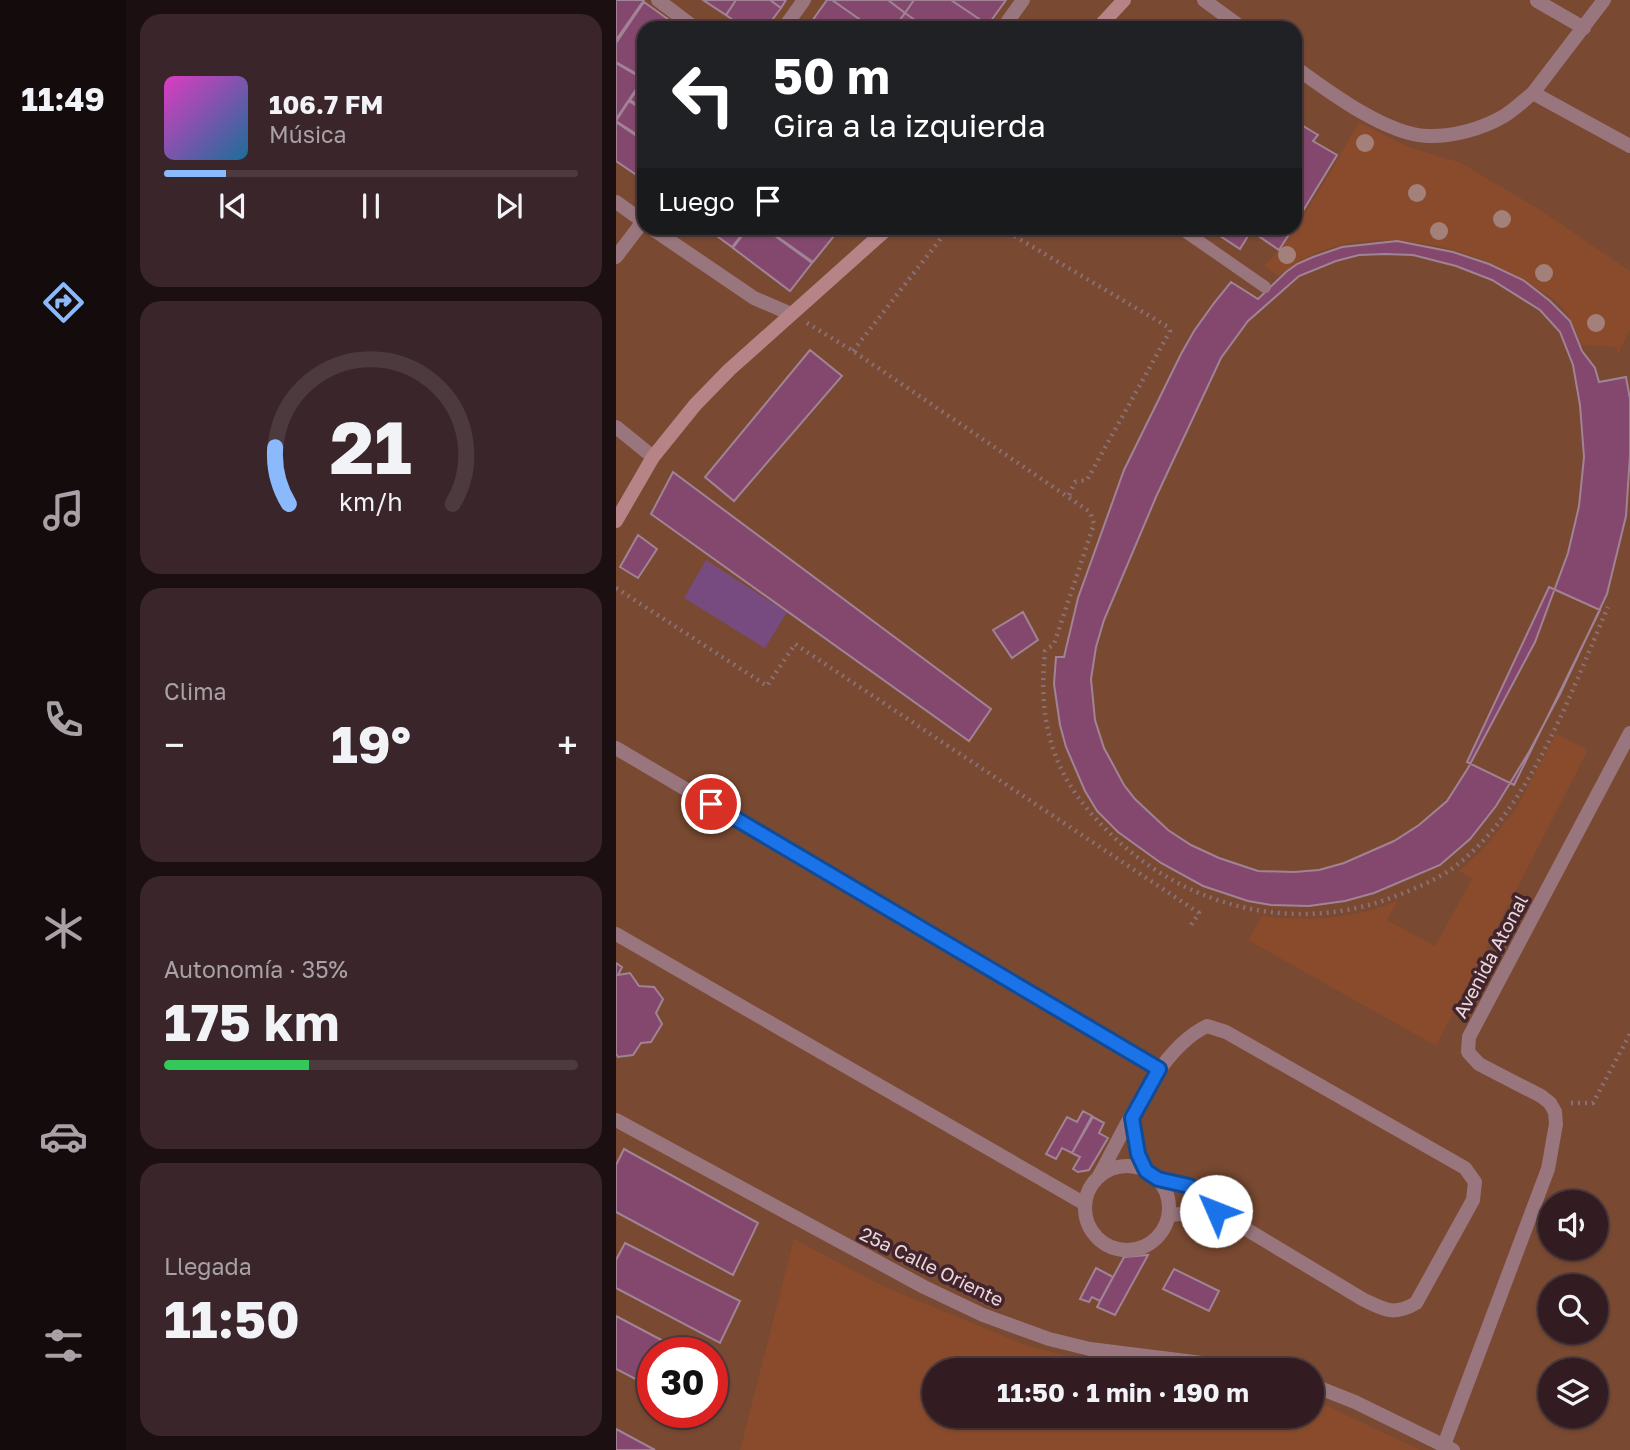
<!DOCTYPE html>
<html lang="es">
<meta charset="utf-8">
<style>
body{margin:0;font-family:"Golos Text",sans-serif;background:#3a252a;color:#f1f3f6;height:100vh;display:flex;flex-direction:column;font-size:26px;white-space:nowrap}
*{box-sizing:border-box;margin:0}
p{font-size:23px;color:#a8a1a5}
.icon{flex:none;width:38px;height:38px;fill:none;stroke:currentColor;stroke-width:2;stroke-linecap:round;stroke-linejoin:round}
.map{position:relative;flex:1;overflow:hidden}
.details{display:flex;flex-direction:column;gap:14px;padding:14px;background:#1c0f12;width:490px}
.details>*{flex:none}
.top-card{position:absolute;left:21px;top:21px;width:665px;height:214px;border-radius:21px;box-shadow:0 2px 5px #0004,0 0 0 2px #4d3a3f;background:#202124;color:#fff;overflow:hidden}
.tools{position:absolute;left:922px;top:1190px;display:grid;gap:14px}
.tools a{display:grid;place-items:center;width:70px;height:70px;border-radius:50%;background:#321c21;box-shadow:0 2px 5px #0004,0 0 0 2px #4d3a3f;font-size:35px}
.speed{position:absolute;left:21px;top:1337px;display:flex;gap:14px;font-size:35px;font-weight:700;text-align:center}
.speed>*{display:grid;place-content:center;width:91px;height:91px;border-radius:50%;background:#321c21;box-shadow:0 2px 5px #0004,0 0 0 2px #4d3a3f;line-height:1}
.speed .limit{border:10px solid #d22;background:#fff;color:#111}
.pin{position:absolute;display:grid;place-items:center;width:60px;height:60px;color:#fff;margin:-30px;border:4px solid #fff;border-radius:50%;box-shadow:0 2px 7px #0007}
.me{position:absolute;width:77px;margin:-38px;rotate:314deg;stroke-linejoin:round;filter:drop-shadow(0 0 5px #0008)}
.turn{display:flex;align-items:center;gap:24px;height:147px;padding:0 21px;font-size:32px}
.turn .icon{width:91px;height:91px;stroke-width:2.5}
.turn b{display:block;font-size:49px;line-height:60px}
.then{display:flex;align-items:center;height:66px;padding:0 21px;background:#0003;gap:14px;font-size:26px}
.big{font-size:52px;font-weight:700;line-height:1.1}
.details .card{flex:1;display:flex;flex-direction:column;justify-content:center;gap:10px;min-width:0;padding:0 24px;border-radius:21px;background:#3a252a}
.details .dial{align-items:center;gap:0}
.dial svg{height:182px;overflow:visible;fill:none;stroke:#4d3a3f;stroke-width:7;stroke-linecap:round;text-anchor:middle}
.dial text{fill:#f1f3f6;stroke:none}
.song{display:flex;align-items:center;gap:21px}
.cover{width:84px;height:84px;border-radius:10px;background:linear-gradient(135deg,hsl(310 70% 55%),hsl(200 70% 35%))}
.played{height:7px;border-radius:4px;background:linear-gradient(90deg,#8abafc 15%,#4d3a3f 15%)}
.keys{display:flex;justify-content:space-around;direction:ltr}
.heat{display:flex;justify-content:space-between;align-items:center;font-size:38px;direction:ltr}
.charge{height:10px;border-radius:5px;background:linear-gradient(90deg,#34c759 35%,#4d3a3f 0)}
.trip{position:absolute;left:306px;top:1358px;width:402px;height:70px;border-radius:35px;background:#321c21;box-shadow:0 2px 5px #0004,0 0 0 2px #4d3a3f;font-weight:700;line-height:70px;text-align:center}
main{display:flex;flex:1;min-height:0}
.tab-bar{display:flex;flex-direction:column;width:126px;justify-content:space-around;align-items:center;background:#140b0d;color:#a8a1a5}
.tab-bar .icon{width:49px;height:49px}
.tab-bar .active{color:#8abafc}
.tab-bar b{font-size:32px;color:#f1f3f6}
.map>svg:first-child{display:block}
.green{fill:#794931;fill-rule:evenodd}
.forest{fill:#894b2c}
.water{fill:#774b7f}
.building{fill:#84486e;stroke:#a18395;stroke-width:2;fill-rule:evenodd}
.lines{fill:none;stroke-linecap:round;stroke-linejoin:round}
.path{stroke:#897076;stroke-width:4.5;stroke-dasharray:2 5;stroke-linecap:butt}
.service{stroke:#99767d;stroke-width:12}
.pedestrian{stroke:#99767d;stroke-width:14}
.minor{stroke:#99767d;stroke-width:14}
.tertiary{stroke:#99767d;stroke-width:14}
.secondary{stroke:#b68386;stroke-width:14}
.tree{fill:#a3817a}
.route-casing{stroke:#114b97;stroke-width:18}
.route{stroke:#1a73e8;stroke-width:12}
.labels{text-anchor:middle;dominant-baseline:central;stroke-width:7;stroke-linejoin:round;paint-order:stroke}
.street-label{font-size:19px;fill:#ead7db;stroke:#42252c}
</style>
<main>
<nav class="tab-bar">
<b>11:49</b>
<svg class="icon active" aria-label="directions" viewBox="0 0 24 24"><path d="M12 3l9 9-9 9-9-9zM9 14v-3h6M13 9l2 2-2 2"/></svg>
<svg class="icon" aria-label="music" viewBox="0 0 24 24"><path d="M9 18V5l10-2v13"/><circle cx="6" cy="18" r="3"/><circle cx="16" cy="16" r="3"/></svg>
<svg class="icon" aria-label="phone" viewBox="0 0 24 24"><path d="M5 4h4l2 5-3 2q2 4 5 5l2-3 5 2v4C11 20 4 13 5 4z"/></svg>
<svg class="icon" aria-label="climate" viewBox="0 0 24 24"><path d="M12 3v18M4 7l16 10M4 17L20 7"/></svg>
<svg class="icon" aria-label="car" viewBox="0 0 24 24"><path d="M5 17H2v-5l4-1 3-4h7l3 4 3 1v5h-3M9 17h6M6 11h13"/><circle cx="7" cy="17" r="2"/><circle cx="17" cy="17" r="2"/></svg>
<svg class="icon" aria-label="filters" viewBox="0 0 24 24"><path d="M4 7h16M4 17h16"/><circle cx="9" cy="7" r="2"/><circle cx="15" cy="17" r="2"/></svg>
</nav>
<section class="details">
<div class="card">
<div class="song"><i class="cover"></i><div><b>106.7 FM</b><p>Música</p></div></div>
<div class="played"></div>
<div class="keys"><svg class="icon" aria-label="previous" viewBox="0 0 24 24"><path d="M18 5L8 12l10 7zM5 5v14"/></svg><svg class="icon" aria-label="pause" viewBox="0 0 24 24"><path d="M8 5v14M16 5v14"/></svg><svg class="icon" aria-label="next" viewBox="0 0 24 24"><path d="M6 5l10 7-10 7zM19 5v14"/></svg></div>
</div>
<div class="card dial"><svg viewBox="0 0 100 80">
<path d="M14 69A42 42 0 1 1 86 69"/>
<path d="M14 69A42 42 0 0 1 8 44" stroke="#8abafc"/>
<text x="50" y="56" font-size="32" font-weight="700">21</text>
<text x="50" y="72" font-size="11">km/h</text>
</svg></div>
<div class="card"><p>Clima</p>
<div class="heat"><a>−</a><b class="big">19°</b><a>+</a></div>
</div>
<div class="card"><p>Autonomía · 35%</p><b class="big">175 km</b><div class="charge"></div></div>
<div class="card"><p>Llegada</p><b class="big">11:50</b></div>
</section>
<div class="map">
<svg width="1014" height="1450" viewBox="0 0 1014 1450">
<rect width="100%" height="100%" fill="#42252c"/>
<path class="green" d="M0 0H1014V1450H0ZM28 28H679V228H28ZM934 1202H980V1248H934ZM934 1286H980V1332H934ZM37 1353H96V1412H37ZM318 1370H696V1416H318ZM934 1370H980V1416H934Z"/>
<path class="forest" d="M743 122 792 147 843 162 923 209 1014 271V330L1002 353 1000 347 965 345C961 334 957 321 949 311 941 300 927 292 915 285 845 239 732 217 663 276L648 266C685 228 716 169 743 122Z
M940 734 972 750 820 1046 632 940 646 916C691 921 740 920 782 900L771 920 819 946 856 879 843 871 867 849 900 809Z
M178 1239 269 1287 409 1345 505 1370H318V1416H696L697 1399 804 1450H124Z"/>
<path class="water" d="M90 560 171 612 149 648 68 598Z"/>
<path class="building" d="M0 0H28L0 40Z
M87 0H120L110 15Z
M120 0H154L165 8 150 28H128L110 15Z
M154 0H170L165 8Z
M211 0H216L256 28H191Z
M216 0H272L289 13 278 28H256Z
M272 0H298L289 13Z
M298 0H335L372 25 370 28H310L289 13Z
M335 0H390L372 25Z
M28 2 60 25 59 28H28V78L0 62V43Z
M289 13 310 28H278Z
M0 63 27 79 0 119Z
M28 80V109L14 100Z
M13 101 28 111V139L0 121Z
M679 121 702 135 697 141 721 155 679 224Z
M0 122 28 141V180L0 161Z
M90 228H131L116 247Z
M132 228H148L196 263 174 291 117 248Z
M149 228H207L218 236 197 262Z
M209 228H225L220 235Z
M592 228H677L663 250 635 231 624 249Z
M781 241 837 252 873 264 907 280 934 301 954 321 966 351 979 368 983 382 1010 377 1014 399V455L1010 516 991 594 944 694 913 752 880 806 854 839 824 865 758 893 729 901 693 906 655 905 632 901 587 886 545 863 502 832 481 811 469 791 450 747 444 725 438 684 440 657H448L462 598 508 470 565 354 578 331 598 303 615 282 642 299 670 272 681 264 697 257 726 247ZM769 254 797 255 840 266 876 280 924 310 944 332 957 365 964 405 968 457 963 506 952 553 919 642 852 768 831 801 803 825 778 841 728 863 703 870 678 872 642 871 603 858 575 845 552 830 519 799 508 785 488 748 479 720 475 679 480 647 488 620 540 497 605 358 632 321 683 276 720 261 743 255Z
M194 350 226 376 118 501 89 477Z
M57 472 375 709 353 741 35 514Z
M22 535 41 549 22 578 4 567Z
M933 587 984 610 898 785 851 762Z
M407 612 422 640 396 658 377 630Z
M0 963 6 967 2 975 14 973 23 986 38 987 47 999 40 1013 46 1024 35 1042 25 1043 17 1055 2 1057 0 1054Z
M467 1111 476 1116 456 1153 446 1148 440 1159 430 1154 451 1117 461 1122Z
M477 1117 488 1123 483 1133 492 1138 473 1170 462 1172 457 1169 464 1157 456 1153Z
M8 1149 142 1223 117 1275 0 1212V1165Z
M9 1243 124 1301 104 1343 0 1288V1260Z
M532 1255 499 1315 481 1307 508 1257Z
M480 1268 497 1277 484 1301 476 1297 473 1302 464 1299Z
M558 1269 603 1291 593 1311 547 1289Z
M0 1316 70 1353H37V1388L0 1369Z
M96 1366 112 1375 96 1408Z
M0 1429 39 1450H0Z"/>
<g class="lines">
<path class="path" d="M387 228 395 234 552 327 554 331 471 480 459 482 452 497
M191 323 237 351 474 512 478 524 438 644 429 651C426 684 426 713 436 745 447 783 472 813 501 840 578 911 687 935 785 894 803 887 821 879 837 868 913 812 955 692 992 607
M237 351 333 228
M0 588 151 686 179 644 583 913 575 925
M955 1103H977L1014 1034"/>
<path class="service" d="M564 228 649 287"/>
<path class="pedestrian" d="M921 1 968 28"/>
<path class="minor" d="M42 0 79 28
M588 0 626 28
M168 28 188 0
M387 28 407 0
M679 67C712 91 769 134 811 136 836 137 866 129 888 116 898 110 908 100 917 93L1014 146
M917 93 988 0
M0 202 28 222
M35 228 138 298 175 314
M0 257 28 220
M0 427 37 457
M0 748 543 1069
M0 934 469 1204
M515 1118 518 1140 530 1171
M469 1208a42 42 0 1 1 84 0a42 42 0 1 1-84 0Z
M483 1176C509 1130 542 1049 591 1026L610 1032 849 1168 859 1182 857 1200 800 1303C778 1316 769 1310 748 1300L600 1211 573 1186 542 1179
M553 1215 600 1211
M828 1445 932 1169 940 1124 939 1112 934 1103 925 1096 863 1064 852 1052 853 1037 1014 733"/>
<path class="tertiary" d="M0 1120 308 1287 367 1315 433 1339 474 1349 642 1370
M696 1385 739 1402 837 1450"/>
<path class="secondary" d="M482 28 508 0
M0 521 37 457 79 405 113 370 272 228"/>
</g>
<g class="tree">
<circle cx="749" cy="143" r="9"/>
<circle cx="801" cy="193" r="9"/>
<circle cx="886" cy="219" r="9"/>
<circle cx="823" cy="231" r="9"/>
<circle cx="671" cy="255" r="9"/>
<circle cx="928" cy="273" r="9"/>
<circle cx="980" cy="323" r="9"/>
</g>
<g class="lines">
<defs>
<path id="route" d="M95 804 543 1069 516 1118 522 1154 530 1171 542 1179 573 1186 582 1192 600 1211"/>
</defs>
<use href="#route" class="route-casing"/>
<use href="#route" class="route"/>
</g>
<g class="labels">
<g class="street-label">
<text transform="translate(874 956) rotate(-62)">Avenida Atonal</text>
<text transform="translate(316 1266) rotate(26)">25a Calle Oriente</text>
</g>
</g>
</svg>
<div class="tools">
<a><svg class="icon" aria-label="sound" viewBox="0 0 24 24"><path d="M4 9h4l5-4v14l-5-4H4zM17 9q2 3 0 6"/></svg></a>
<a><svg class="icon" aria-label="search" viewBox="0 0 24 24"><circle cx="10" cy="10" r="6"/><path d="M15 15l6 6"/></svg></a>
<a><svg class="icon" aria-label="layers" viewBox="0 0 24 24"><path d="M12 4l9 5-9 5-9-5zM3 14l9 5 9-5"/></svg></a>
</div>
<div class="speed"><div class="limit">30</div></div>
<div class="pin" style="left:95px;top:804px;background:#d93025"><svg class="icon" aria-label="arrive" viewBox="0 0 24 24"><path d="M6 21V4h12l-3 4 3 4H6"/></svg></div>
<svg class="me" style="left:600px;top:1211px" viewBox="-20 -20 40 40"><circle r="19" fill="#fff"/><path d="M0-13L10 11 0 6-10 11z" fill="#1a73e8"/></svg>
<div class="trip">11:50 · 1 min · 190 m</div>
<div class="top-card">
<div class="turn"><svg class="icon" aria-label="left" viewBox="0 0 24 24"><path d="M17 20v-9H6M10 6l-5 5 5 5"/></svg><div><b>50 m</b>Gira a la izquierda</div></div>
<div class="then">Luego<svg class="icon" aria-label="arrive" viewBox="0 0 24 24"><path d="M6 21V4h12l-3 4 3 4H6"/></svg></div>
</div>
</div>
</main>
